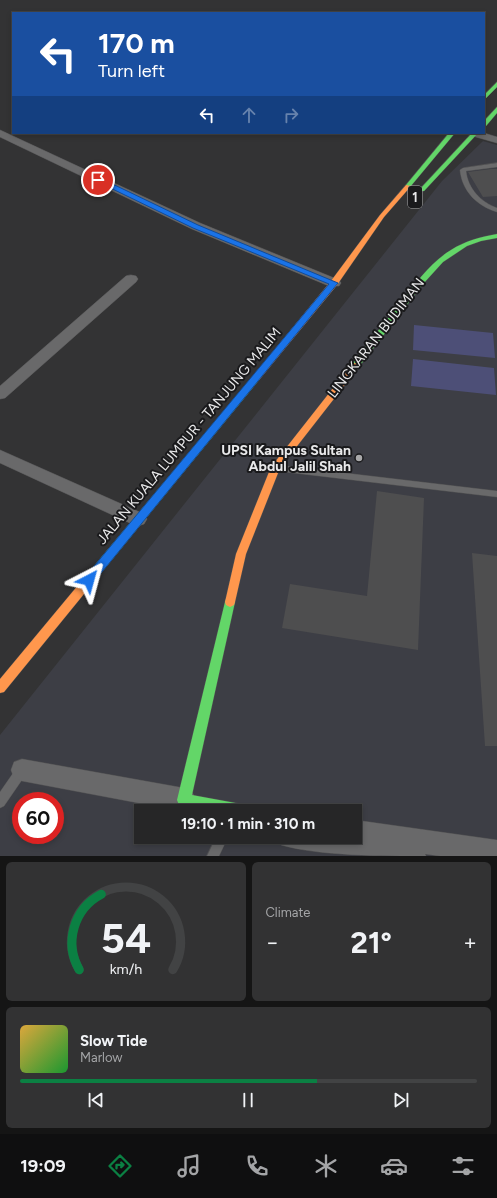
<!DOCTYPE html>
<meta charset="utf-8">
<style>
body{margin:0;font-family:Figtree,sans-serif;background:#323233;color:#f1f3f6;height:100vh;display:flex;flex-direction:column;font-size:15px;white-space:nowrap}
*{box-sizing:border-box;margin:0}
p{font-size:13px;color:#a4a5a7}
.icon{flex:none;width:22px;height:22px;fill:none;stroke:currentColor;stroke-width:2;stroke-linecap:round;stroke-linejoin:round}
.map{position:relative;height:856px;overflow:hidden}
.drawer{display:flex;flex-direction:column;gap:6px;padding:6px;background:#151515;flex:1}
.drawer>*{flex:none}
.guide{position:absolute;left:12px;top:12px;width:473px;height:122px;border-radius:0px;box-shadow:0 2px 6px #0003,0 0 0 1px #424344;background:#1a4fa0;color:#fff;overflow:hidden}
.speed{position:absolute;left:12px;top:792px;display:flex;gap:8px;font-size:20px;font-weight:700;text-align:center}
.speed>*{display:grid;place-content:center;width:52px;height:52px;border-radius:50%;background:#262627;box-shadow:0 2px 6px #0003,0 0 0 1px #424344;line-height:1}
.speed .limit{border:6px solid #d22;background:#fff;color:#111}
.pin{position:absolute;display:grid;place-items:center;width:34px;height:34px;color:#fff;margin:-17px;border:2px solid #fff;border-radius:50%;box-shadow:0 1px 4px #0007}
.me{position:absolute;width:44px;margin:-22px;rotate:39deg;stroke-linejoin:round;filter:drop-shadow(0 0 3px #0008)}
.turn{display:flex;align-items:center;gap:14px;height:84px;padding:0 20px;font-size:18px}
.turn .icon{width:52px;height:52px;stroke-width:2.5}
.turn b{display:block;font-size:28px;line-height:34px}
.lanes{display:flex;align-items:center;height:38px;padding:0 20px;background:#0003;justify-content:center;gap:20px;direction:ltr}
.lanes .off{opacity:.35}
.big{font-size:30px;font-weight:700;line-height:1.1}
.drawer .tile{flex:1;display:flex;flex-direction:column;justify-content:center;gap:6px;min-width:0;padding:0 14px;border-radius:6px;background:#323233}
.drawer .dial{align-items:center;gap:0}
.dial svg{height:104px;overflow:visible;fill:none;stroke:#424344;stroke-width:7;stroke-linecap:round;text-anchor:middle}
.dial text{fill:#f1f3f6;stroke:none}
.song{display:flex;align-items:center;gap:12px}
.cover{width:48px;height:48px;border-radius:6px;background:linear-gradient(135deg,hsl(40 70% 55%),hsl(130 70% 35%))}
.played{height:4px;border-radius:2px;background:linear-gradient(90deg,#0b8043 65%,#424344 65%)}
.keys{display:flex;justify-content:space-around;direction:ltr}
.heat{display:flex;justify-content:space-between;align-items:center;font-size:22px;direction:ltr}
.drawer .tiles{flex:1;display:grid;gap:6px;grid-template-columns:1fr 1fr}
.tile:last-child{grid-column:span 2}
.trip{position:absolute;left:134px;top:804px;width:228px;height:40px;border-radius:0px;background:#262627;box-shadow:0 2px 6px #0003,0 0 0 1px #424344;font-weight:700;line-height:40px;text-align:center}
.tabs{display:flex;height:64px;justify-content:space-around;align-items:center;background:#0f0f10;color:#a4a5a7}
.tabs .icon{width:28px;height:28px}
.tabs .active{color:#0b8043}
.tabs b{font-size:18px;color:#f1f3f6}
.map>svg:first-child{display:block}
.built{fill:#3d3e45;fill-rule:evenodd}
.green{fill:#4d4f77}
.building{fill:#4e4e4f}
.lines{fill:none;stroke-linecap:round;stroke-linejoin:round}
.lane-casing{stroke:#515152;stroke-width:1}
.street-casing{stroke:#515152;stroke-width:1}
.fast-casing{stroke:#515152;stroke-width:1}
.slow-casing{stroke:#515152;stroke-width:1}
.lane{fill:#69696a;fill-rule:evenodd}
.street{fill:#69696a;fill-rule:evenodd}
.fast{fill:#63d668;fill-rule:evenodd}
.slow{fill:#ff974d;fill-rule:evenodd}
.route{fill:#1a73e8;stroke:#114b97}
.poi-dot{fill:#a9a9aa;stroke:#1a1a1c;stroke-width:1.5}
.labels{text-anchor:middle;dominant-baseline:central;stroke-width:4;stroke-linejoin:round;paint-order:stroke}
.shield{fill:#1a1a1c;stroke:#ababac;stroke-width:1}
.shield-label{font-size:13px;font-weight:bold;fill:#e9e9ea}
.street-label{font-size:14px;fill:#e9e9ea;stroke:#1a1a1c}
.poi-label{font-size:14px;font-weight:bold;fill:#e9e9ea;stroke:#1a1a1c;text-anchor:end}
</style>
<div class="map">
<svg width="497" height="856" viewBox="0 0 497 856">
<rect width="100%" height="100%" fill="#333334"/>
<path class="built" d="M483 141 497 145V856H0V735L442 181ZM21 801H55V835H21ZM141 811H355V837H141Z"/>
<path class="green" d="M414 325 493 333 495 358 413 350Z
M413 359 494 368 496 395 411 386Z"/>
<path class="building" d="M491 169H497V196L483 197 468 172Z
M377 491 424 498 418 650 282 628 290 584 367 596Z
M472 553 497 556V746H485Z"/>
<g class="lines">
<defs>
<path id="lane" d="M497 163V167L466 171C468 189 481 202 497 208V212C477 206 462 191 460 170L463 168Z
M277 465 497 491V497L277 471 274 470 273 468 274 466Z
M22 764 26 766 28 770 26 774 4 806 0 808V792L18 766Z
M216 837H228L219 856H207Z"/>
<path id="street" d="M0 130 200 223 339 280 341 283 339 286H329L192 229 0 137Z
M468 133H484L497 137V143L469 135Z
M131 275 136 276 138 279 136 282 5 398 0 399V386L126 276Z
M0 450 144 514 147 519 144 524 138 526 132 524 0 463Z
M22 759 184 788 192 792 196 800 192 808 181 811 22 781 14 778 11 770 14 762Z
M355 820 497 840V856H440L425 854 426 856C383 856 320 856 281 845L277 837H355Z"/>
<path id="fast" d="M497 82V87L484 100V95Z
M497 107V113L486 126 484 127V121Z
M449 133H455L410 187H406V185Z
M472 133H478L424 191H420V189Z
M497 234V238L481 241 467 246 443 262 423 284 358 368H352L351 366 352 364C368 343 385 322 402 301 416 283 431 262 451 250 465 241 480 237 497 234Z
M256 375 259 376 260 378 259 380 97 578 93 579 89 578 88 575 89 572 253 376Z
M230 597 234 599 235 602 192 795 241 804 246 806 248 811C225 811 201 813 179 805L177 800 225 602 226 599Z"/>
<path id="slow" d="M406 185 411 186 384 217 337 285 259 380H253L252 378 253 376 331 281 380 215Z
M355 363 358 364 359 366 358 368 280 468 246 554 235 602 234 605 230 607 226 605 225 602 236 554 271 467 352 364Z
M93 571 97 572 98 575 97 578 4 692 0 693V679L89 572Z"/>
</defs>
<use href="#lane" class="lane-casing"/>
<use href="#street" class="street-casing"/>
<use href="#fast" class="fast-casing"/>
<use href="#slow" class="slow-casing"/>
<use href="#lane" class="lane"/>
<use href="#street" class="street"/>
<use href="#fast" class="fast"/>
<use href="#slow" class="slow"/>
</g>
<path class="route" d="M96 178H100L198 225 338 283 93 583H85L83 580 85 577 329 284 193 228 96 181Z"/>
<circle class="poi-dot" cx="359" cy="458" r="4"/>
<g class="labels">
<rect class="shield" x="408" y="186" width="14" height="22" rx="3"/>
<g class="shield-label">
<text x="415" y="197">1</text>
</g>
<g class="street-label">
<text transform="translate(376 338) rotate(-52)">LINGKARAN BUDIMAN</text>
<text transform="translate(189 436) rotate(-50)">JALAN KUALA LUMPUR - TANJUNG MALIM</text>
</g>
<g class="poi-label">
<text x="351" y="450">UPSI Kampus Sultan<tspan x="351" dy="16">Abdul Jalil Shah</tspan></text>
</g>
</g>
</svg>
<div class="speed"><div class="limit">60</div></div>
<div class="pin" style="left:98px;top:180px;background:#d93025"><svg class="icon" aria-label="arrive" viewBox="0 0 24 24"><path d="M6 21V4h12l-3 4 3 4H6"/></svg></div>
<svg class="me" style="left:89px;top:580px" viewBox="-20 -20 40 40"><path d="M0-17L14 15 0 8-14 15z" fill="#1a73e8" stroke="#fff" stroke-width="4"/></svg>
<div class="trip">19:10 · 1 min · 310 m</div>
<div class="guide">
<div class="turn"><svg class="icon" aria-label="left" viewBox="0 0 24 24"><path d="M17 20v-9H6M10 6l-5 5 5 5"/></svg><div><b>170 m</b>Turn left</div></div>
<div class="lanes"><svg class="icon" aria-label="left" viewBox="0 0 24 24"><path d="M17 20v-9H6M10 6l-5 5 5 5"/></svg><svg class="icon off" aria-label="ahead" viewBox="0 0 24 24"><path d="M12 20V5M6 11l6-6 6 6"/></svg><svg class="icon off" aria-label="right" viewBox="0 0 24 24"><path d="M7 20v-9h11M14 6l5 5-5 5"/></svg></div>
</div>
</div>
<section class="drawer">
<div class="tiles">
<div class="tile dial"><svg viewBox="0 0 100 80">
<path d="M14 69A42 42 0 1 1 86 69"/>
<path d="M14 69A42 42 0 0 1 31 11" stroke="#0b8043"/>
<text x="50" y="56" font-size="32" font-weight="700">54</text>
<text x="50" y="72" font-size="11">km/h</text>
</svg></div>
<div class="tile"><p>Climate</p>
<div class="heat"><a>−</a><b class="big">21°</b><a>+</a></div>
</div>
<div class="tile">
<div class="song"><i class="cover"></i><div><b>Slow Tide</b><p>Marlow</p></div></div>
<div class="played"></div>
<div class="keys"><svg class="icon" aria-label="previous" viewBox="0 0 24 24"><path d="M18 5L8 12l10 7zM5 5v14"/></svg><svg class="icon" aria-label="pause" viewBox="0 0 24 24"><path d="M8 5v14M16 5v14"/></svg><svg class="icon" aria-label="next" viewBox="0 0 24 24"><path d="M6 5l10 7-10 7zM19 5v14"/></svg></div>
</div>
</div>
</section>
<nav class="tabs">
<b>19:09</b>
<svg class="icon active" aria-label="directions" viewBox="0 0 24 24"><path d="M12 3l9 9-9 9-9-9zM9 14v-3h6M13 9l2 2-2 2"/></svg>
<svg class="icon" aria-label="music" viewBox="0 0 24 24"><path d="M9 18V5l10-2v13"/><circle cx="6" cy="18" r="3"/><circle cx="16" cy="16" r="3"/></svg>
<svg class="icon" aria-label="phone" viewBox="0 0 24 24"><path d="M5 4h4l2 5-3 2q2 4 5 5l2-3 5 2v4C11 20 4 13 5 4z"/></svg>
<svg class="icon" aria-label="climate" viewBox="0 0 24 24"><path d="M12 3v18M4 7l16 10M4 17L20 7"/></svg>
<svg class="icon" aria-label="car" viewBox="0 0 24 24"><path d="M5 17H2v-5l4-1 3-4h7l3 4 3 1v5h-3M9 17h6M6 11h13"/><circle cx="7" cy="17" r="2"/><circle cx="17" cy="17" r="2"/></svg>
<svg class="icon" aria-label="filters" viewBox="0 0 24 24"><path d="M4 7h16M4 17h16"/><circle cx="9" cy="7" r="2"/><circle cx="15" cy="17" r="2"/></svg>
</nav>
